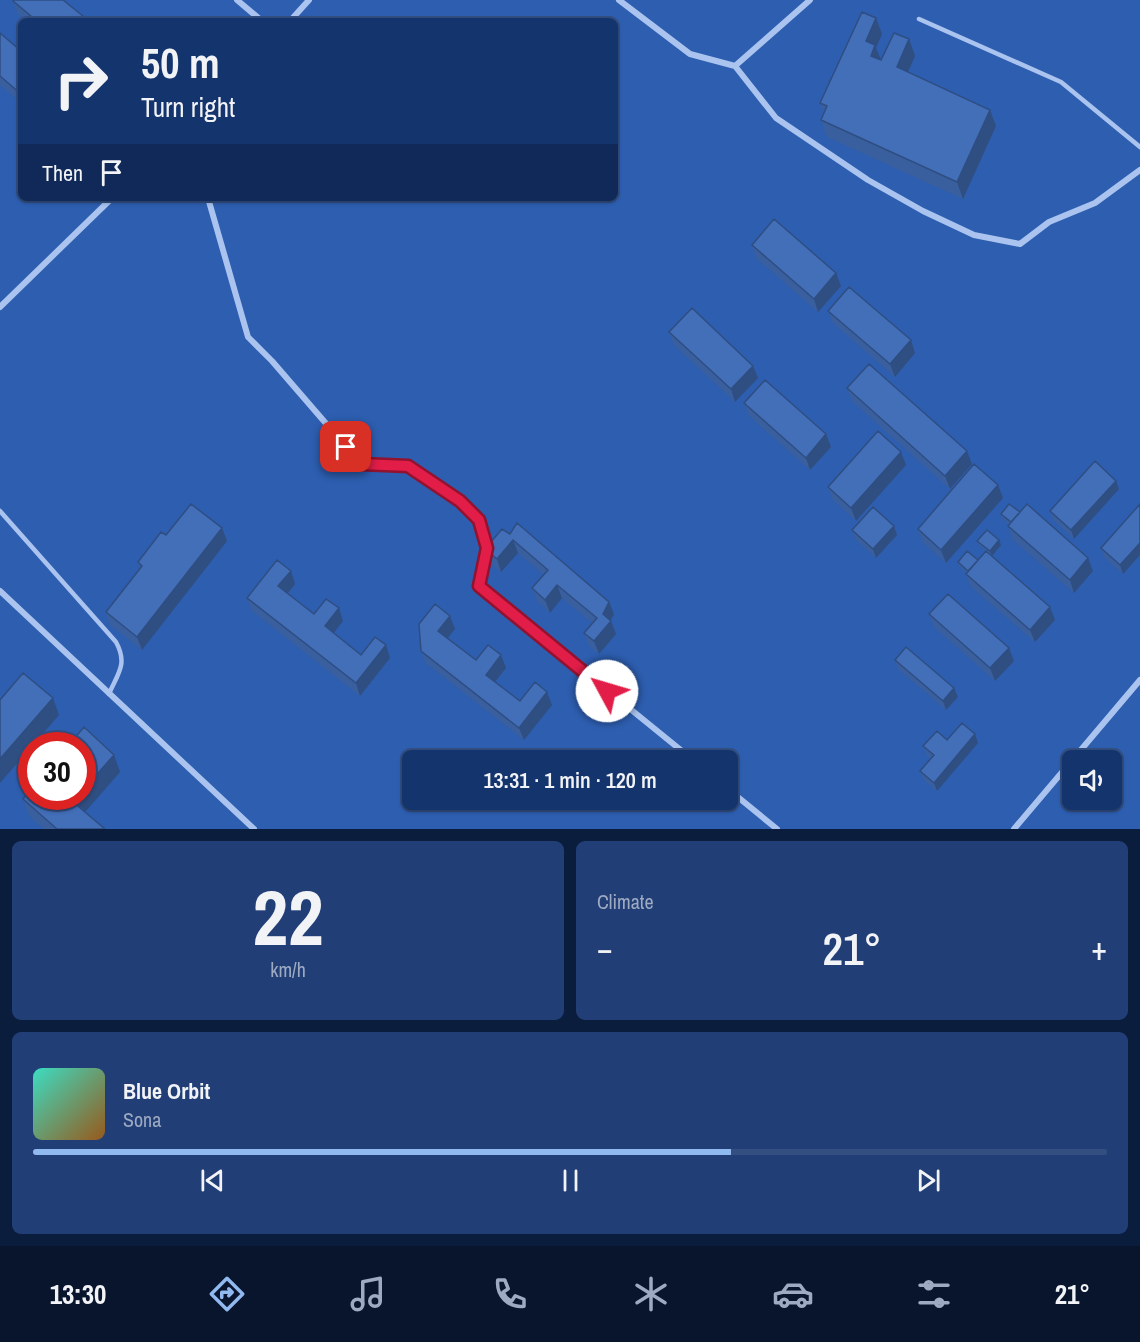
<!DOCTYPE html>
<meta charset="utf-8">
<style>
body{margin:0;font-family:"Archivo Narrow",sans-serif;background:#213f76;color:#f1f3f6;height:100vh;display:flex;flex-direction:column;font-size:22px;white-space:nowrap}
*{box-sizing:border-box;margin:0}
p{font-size:20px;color:#9daac2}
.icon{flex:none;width:33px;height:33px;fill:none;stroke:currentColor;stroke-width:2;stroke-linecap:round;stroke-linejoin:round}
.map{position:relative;height:829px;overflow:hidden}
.details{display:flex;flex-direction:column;gap:12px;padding:12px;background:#0b1d3c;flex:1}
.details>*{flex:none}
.guide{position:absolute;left:18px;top:18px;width:600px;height:183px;border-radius:9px;box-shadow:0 2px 4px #0004,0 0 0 2px #334f81;background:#14346e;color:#f1f3f6;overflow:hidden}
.controls{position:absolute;left:1062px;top:750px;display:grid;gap:12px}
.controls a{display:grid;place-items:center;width:60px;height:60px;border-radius:9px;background:#14346e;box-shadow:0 2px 4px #0004,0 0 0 2px #334f81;font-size:30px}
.speed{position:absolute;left:18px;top:732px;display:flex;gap:12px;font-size:30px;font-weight:700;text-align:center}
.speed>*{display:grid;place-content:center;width:78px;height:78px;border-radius:50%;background:#14346e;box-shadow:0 2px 4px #0004,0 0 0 2px #334f81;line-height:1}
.speed .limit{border:9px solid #d22;background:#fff;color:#111}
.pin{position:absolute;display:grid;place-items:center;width:51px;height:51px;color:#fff;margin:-26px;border-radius:12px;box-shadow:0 3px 9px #0006}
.me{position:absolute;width:66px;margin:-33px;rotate:309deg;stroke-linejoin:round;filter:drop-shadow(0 0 4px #0008)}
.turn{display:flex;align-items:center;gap:21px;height:126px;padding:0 24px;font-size:27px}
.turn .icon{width:78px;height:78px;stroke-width:2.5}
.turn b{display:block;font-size:42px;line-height:51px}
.then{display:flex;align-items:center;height:57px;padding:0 24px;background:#0003;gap:12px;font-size:22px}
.big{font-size:45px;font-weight:600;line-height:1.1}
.details .card{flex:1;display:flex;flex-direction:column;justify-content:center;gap:9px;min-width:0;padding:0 21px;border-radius:9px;background:#213f76}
.details .dial{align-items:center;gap:0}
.dial b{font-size:78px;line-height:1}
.song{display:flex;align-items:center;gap:18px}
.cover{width:72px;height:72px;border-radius:9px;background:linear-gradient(135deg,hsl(170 70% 55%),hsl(30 70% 35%))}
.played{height:6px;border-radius:3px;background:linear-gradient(90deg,#90b9f0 65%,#334f81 65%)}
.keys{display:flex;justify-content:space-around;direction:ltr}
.heat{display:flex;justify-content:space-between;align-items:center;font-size:33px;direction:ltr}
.details .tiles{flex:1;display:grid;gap:12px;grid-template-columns:1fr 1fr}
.card:last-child{grid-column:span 2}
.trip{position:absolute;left:402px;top:750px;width:336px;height:60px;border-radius:9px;background:#14346e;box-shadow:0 2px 4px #0004,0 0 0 2px #334f81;font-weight:600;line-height:60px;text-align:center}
.menu{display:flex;height:96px;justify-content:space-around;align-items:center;background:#08152c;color:#9daac2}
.menu .icon{width:42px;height:42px}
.menu .current{color:#90b9f0}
.menu b{font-size:27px;color:#f1f3f6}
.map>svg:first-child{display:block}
.green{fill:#2d5eb0;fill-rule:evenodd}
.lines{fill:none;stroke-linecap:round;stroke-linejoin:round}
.service{stroke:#aac4ef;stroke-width:4.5}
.minor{stroke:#aac4ef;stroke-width:6}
.wall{fill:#3a5f9f}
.shaded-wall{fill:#2f4e82}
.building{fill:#436fb9;stroke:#2f4e82;stroke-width:1.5}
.route-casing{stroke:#92132f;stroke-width:15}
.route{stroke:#e11d48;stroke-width:10}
</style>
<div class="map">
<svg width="1140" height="829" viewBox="0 0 1140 829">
<rect width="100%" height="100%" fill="#1a4692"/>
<path class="green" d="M0 0H1140V829H0ZM21 21H615V198H21ZM32 746H82V796H32ZM412 760H728V800H412ZM1072 760H1112V800H1072Z"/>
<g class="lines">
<path class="service" d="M919 19 1061 82 1140 147
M0 511 116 642C128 664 118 673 109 694"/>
<path class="minor" d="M237 0 262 21
M619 0 690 54 735 66 776 118 868 180 923 211 974 235 1020 244 1049 222 1095 203 1140 170
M290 21 309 0
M735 66 810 0
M208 198 248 337 272 361 361 464 408 466 460 501 479 520 487 548 479 586 693 760
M0 307 112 198
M0 591 254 829
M728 789 777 829
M1014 829 1140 680"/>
</g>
<path class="wall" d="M13 1 89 21H26L18 14Z
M876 18 882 34 876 48 881 60 909 39 915 56 908 72 990 110 996 126 963 199 827 137 821 120 824 113 820 103Z
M0 33 21 51V103L0 85Z
M752 245 836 273 841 286 818 312 756 258Z
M828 311 915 353 895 377 833 323Z
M669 332 753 366 758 378 735 402 674 345Z
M847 388 972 464 950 489 852 401Z
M744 403 826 434 831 447 810 470 749 416Z
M901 452 906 465 856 521 833 500 828 487Z
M998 485 1003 498 946 563 922 542 918 529Z
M1119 489 1074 539 1053 520 1050 511Z
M1140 504 1123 574 1104 557 1101 548Z
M1020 512 1093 571 1074 593 1012 539 1008 526 1009 524 1002 518 1001 514Z
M894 526 897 535 876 558 855 539 852 530Z
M502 529 609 602 614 614 611 621 616 634 599 654 589 646 584 633 592 623 562 598 550 613 537 601 532 588 544 575 518 553 501 572 489 562 485 549Z
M166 535 227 541 142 650 110 625 106 612 140 569 138 562Z
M977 541 1001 545 992 556 1055 620 1035 642 971 587 966 574 967 573 959 566 958 562 978 560 986 551 979 545Z
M291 571 295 584 288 594 314 614 339 608 343 621 334 633 361 655 390 658 360 696 252 611 247 598Z
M929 614 1009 648 1014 661 995 681 934 627Z
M450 616 455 629 447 638 476 660 501 655 506 668 495 682 520 701 552 705 524 740 426 663 421 651Z
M895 660 958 697 946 710 898 669Z
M947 740 978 743 937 791 924 780 920 771 931 759 927 755 923 746Z
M120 772 85 812 105 829H44L29 816 23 799Z"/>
<path class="shaded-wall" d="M876 18 882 34 876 48 882 62 877 72 866 41Z
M909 39 915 56 903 83 897 67Z
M990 110 996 126 963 199 957 182Z
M836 273 841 286 818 312 814 299Z
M911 340 915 353 895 377 890 364Z
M753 366 758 378 735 402 731 389Z
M826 434 831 447 810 470 806 458Z
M967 451 972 464 950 489 945 476Z
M901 452 906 465 856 521 851 508Z
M1116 481 1119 489 1074 539 1071 530Z
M998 485 1003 498 946 563 941 550Z
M894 526 897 535 876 558 873 549Z
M222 528 227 541 142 650 137 637Z
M513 540 518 553 501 572 497 559Z
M999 540 1001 545 992 556 990 551Z
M1140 543V555L1123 574 1120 565Z
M1088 558 1093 571 1074 593 1070 580Z
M291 571 295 584 283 599 278 586Z
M557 585 562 598 550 613 545 600Z
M609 602 614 614 610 622 611 621 616 634 599 654 594 641 603 614Z
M1050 607 1055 620 1035 642 1030 630Z
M339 608 343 621 329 639 325 626Z
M450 616 455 629 443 644 438 631Z
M386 645 390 658 360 696 356 683Z
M1009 648 1014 661 995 681 990 668Z
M501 655 506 668 490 688 486 675Z
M954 688 958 697 946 710 943 701Z
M547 692 552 705 524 740 519 728Z
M53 698 59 715 0 783V759Z
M975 734 978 743 937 791 934 783Z
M114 755 120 772 79 819 73 802 78 796H82V791Z"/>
<path class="building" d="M14 0H63L89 21H37L13 1Z
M862 12 876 18 866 41 875 45 871 56 881 60 894 33 909 39 897 67 990 110 957 182 821 120 827 106 820 103Z
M0 33 21 51V94L0 76Z
M774 219 836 273 814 299 752 245Z
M849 287 911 340 890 364 828 311Z
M692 308 753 366 731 389 669 332Z
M869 364 967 451 945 476 847 388Z
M765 380 826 434 806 458 744 403Z
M878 431 901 452 851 508 828 487Z
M1095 461 1116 481 1071 530 1050 511Z
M974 464 998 485 941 550 918 529Z
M191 504 222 528 137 637 106 612 142 566 138 562 161 532 166 535Z
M1009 504 1020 512 1011 522 1001 514Z
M1027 504 1088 558 1070 580 1008 526Z
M1140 504V543L1120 565 1101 548Z
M873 507 894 526 873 549 852 530Z
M517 523 609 602 603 614 611 621 594 641 584 633 597 618 557 585 545 600 532 588 548 570 513 540 497 559 485 549 502 529 510 534Z
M987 530 999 540 990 551 977 541Z
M967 551 978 560 968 571 958 562Z
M986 551 1050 607 1030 630 966 574Z
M277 560 291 571 278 586 314 614 326 599 339 608 325 626 361 655 375 637 386 645 356 683 247 598Z
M948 594 1009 648 990 668 929 614Z
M435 604 450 616 438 631 476 660 488 645 501 655 486 675 520 701 535 682 547 692 519 728 421 651 419 624Z
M906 647 954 688 943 701 895 660Z
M23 673 53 698 0 759V700Z
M962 723 975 734 934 783 920 771 934 755 923 746 937 731 947 740Z
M84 727 114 755 82 791V746H68Z
M32 789V796H78L73 802 105 829H57L23 799Z"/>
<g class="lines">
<defs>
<path id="route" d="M346 447 361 464 408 466 460 501 479 520 487 548 479 586 607 691"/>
</defs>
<use href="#route" class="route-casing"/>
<use href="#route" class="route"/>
</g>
</svg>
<div class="controls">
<a><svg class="icon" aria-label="sound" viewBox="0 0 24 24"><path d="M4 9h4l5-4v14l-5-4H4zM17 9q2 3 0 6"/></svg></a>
</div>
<div class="speed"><div class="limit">30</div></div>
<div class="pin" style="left:346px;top:447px;background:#d93025"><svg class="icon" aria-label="arrive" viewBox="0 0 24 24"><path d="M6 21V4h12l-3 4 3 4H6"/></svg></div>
<svg class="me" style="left:607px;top:691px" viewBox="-20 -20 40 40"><circle r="19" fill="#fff"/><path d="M0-13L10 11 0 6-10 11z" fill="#e11d48"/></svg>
<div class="trip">13:31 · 1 min · 120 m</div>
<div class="guide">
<div class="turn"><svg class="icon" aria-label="right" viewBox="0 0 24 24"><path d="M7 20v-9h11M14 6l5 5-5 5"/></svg><div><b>50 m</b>Turn right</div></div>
<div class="then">Then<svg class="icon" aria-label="arrive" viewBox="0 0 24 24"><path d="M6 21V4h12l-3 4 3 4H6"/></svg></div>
</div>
</div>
<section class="details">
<div class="tiles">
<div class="card dial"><b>22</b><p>km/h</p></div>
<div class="card"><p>Climate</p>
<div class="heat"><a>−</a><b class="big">21°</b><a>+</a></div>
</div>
<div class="card">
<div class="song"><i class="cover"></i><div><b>Blue Orbit</b><p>Sona</p></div></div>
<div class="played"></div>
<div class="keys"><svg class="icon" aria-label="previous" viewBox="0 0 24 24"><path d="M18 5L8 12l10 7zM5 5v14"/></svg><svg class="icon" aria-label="pause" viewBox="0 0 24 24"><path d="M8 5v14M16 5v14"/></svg><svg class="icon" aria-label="next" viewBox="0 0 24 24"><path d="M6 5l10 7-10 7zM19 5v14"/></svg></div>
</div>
</div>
</section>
<nav class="menu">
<b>13:30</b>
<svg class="icon current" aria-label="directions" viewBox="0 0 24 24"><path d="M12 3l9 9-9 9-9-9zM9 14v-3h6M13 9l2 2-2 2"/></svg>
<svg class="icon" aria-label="music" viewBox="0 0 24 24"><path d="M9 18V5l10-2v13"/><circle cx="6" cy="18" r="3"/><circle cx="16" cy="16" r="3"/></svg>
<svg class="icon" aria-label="phone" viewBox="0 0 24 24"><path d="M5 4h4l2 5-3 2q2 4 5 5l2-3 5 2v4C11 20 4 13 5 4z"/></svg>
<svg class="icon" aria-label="climate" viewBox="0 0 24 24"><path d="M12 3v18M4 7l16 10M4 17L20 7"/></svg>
<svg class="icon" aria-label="car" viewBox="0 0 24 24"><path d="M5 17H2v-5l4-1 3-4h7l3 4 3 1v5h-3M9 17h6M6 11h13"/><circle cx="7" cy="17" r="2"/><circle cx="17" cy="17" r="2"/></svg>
<svg class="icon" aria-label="filters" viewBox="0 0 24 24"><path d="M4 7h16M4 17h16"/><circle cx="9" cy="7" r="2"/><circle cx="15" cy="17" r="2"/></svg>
<b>21°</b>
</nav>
